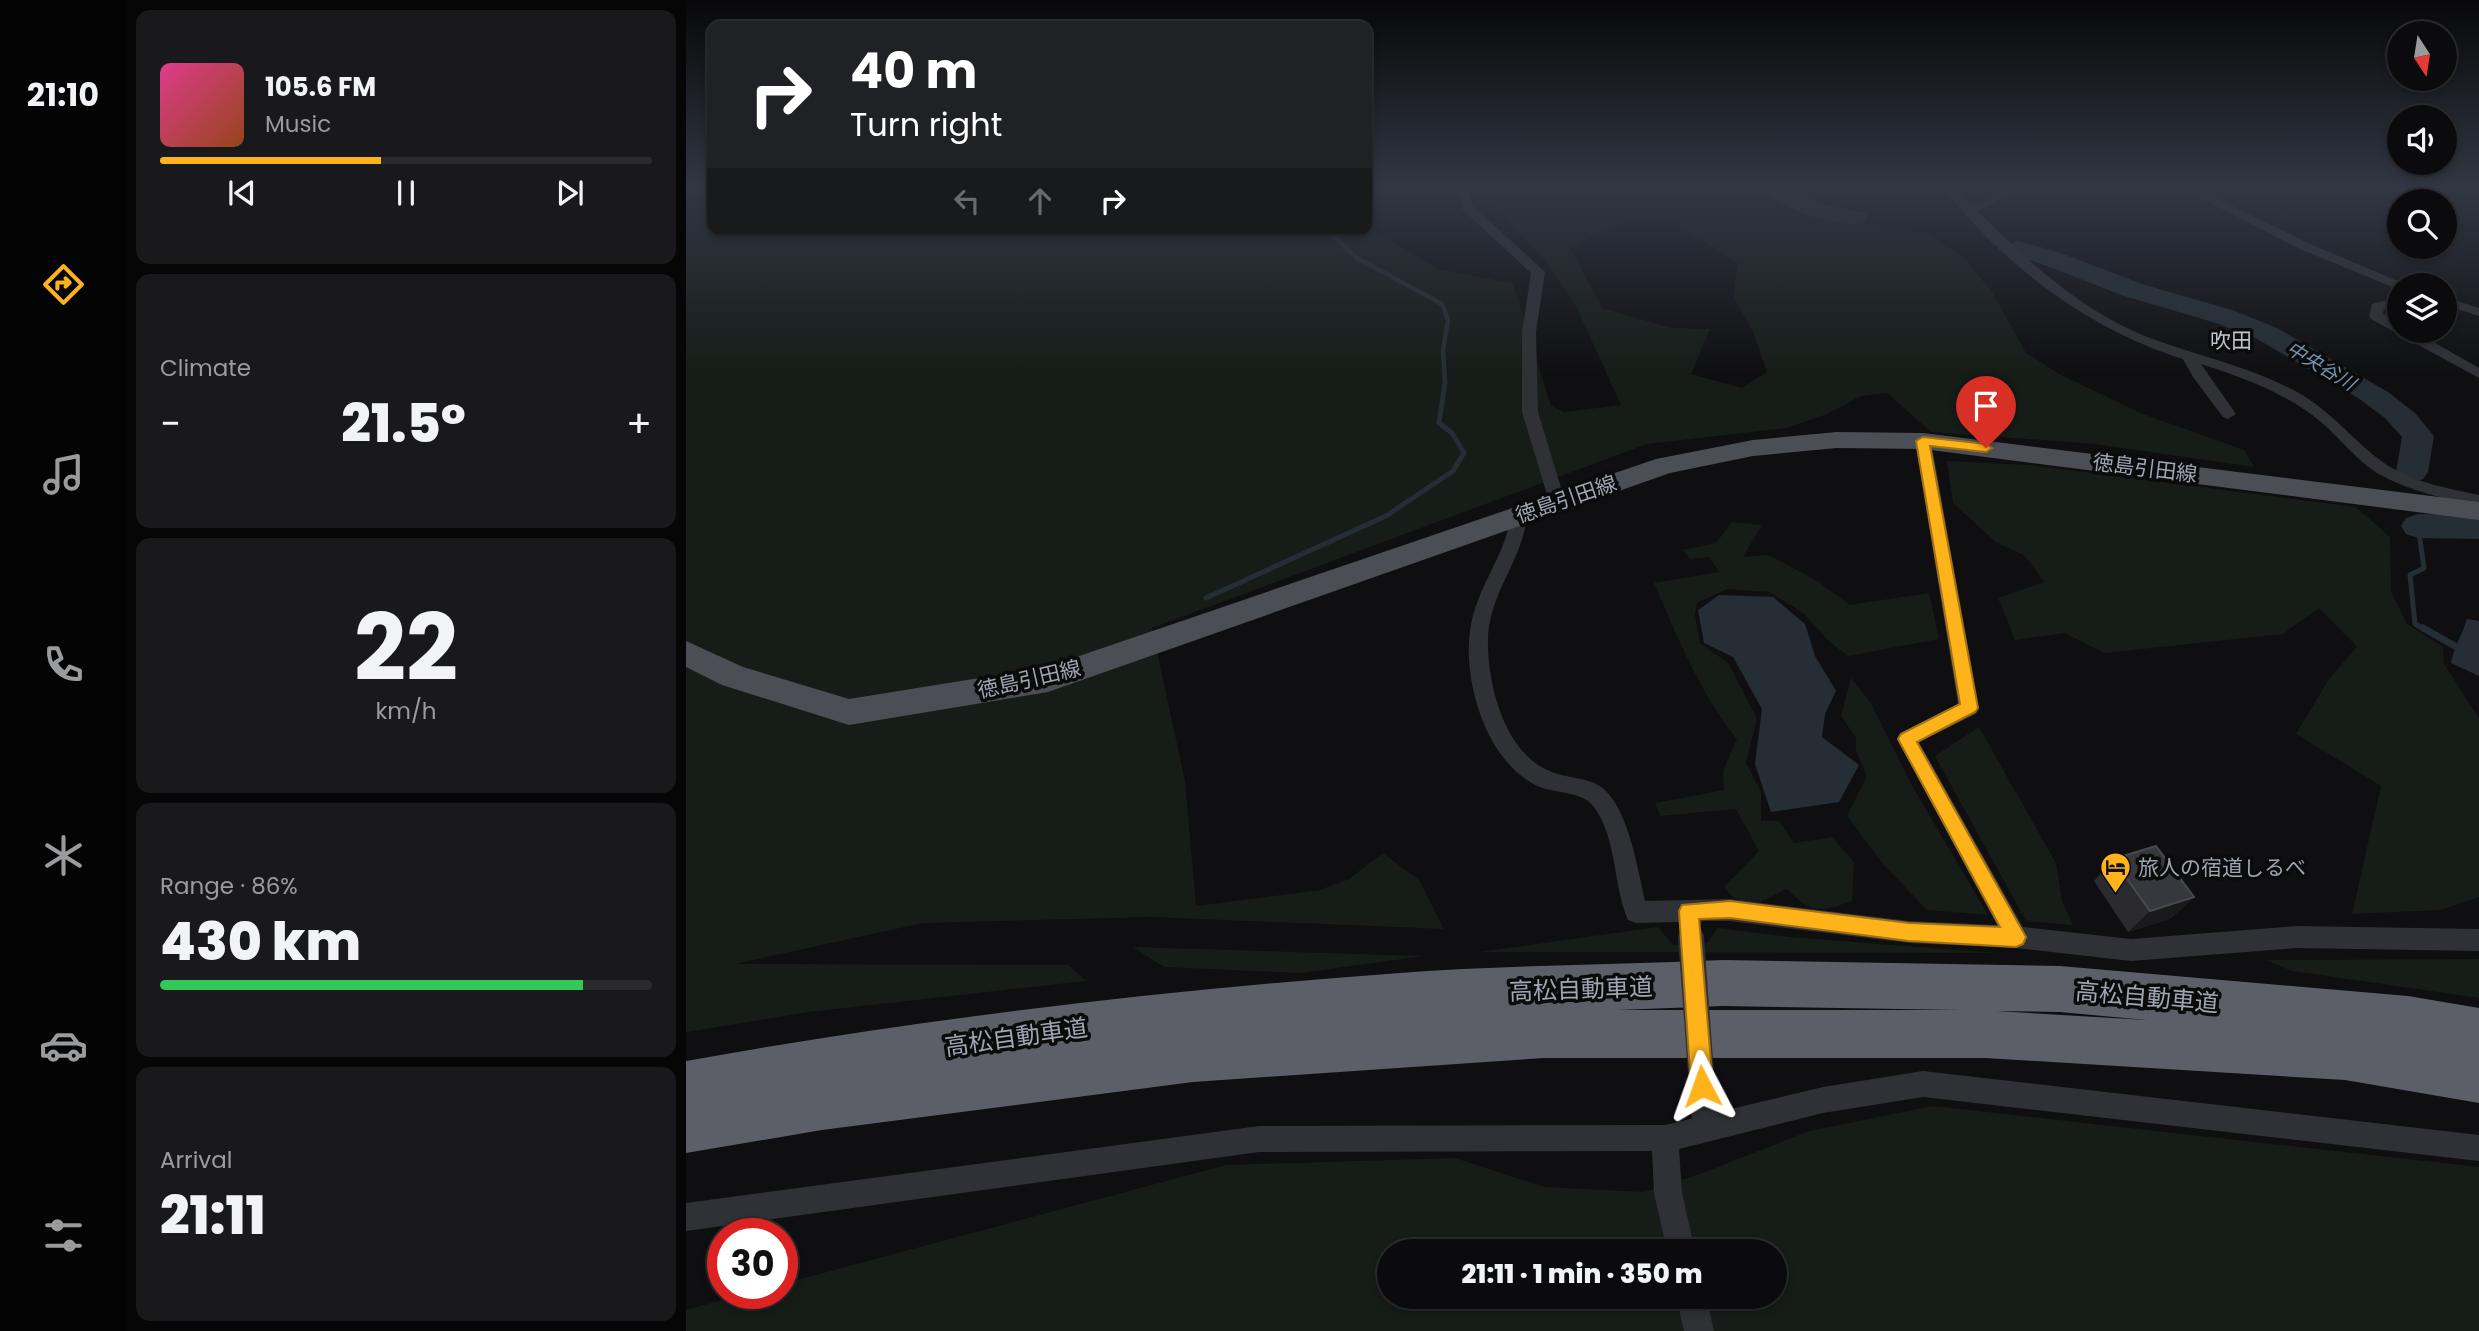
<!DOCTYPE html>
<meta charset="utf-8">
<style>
body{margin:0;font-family:Poppins,"Noto Sans JP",sans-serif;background:#19191b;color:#f1f3f6;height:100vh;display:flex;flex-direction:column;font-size:26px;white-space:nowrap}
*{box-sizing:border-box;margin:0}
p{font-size:23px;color:#9a9b9d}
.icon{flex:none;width:38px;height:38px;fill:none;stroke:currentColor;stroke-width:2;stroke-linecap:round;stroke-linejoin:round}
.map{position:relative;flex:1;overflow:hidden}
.sheet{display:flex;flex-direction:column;gap:10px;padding:10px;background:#060607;width:560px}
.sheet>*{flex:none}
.banner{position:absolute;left:21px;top:21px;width:665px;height:214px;border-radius:14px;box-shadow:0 4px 10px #0003,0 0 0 2px #2b2b2e;background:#202124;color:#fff;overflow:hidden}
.needle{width:46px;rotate:168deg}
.fabs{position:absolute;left:1701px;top:21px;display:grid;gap:14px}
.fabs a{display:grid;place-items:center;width:70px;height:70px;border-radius:50%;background:#0b0b0d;box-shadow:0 4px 10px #0003,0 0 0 2px #2b2b2e;font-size:35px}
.speed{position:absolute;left:21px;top:1218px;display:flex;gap:14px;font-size:35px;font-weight:700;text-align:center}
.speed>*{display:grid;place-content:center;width:91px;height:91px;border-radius:50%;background:#0b0b0d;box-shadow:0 4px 10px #0003,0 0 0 2px #2b2b2e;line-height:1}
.speed .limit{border:10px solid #d22;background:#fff;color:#111}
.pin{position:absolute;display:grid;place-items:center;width:60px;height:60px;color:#fff;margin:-72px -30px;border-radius:50% 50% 50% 0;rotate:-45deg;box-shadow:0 0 7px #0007}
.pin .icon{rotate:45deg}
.me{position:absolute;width:77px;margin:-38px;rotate:356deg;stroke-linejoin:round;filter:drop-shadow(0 0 5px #0008)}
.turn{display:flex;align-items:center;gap:24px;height:147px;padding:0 28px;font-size:32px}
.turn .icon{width:91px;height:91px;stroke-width:2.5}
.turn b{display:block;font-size:49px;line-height:60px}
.lanes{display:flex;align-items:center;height:66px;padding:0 28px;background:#0003;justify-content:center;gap:35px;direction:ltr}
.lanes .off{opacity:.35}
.big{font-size:52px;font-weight:800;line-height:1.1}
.sheet .card{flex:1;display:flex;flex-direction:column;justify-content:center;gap:10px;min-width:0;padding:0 24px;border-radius:14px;background:#19191b}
.sheet .dial{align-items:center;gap:0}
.dial b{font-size:91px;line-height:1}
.song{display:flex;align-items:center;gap:21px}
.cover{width:84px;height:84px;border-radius:10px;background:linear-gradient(135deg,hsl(330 70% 55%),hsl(20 70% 35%))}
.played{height:7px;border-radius:4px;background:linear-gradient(90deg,#feb31b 45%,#2b2b2e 45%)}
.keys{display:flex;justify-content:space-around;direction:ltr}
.heat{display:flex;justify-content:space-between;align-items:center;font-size:38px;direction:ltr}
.charge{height:10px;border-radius:5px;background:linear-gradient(90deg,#34c759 86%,#2b2b2e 0)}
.trip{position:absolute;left:691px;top:1239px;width:410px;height:70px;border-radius:35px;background:#0b0b0d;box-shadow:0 4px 10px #0003,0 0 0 2px #2b2b2e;font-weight:800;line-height:70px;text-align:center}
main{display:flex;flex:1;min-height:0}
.tab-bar{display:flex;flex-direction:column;width:126px;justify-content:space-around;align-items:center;background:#040405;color:#9a9b9d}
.tab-bar .icon{width:49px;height:49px}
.tab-bar .selected{color:#feb31b}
.tab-bar b{font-size:32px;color:#f1f3f6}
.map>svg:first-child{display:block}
.green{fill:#161c17;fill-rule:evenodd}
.water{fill:#252e35}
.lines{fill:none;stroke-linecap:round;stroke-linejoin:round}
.stream-far2{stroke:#252e35;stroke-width:4.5}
.stream-far1{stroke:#252e35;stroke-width:5}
.stream{stroke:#252e35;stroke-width:7}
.river{fill:#252e35;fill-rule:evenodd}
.street{fill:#303136;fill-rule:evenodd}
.primary{fill:#4c4e55;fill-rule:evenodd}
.highway{fill:#5c5f68;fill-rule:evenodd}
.street-bridge-far1{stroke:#303136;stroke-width:21}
.street-bridge{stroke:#303136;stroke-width:26}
.wall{fill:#2b2b2f}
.shaded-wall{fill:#1a1a1d}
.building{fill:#37383d;stroke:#484950;stroke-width:2}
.route{fill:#feb31b;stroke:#a57412;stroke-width:2}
.labels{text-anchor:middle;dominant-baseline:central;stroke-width:7;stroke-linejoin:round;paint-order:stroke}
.far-water-label{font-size:19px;font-style:italic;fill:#7394b1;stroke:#0b0b0c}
.far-quarter-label{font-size:21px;fill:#c1c4cf;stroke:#0b0b0c}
.street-label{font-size:21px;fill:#9fa5b3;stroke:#0b0b0c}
.poi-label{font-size:21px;fill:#9fa5b3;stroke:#0b0b0c;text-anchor:start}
.near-street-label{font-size:24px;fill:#9fa5b3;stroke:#0b0b0c}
</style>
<main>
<nav class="tab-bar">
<b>21:10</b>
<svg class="icon selected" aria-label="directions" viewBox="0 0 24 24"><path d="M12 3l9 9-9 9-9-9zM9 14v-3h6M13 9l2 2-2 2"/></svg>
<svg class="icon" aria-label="music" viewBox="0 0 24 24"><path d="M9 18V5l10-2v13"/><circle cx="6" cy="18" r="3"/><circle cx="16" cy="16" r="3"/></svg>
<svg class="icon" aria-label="phone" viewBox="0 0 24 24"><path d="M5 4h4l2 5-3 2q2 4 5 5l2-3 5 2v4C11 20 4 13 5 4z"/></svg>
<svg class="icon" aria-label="climate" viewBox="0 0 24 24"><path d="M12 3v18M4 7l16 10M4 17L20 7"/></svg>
<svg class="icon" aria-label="car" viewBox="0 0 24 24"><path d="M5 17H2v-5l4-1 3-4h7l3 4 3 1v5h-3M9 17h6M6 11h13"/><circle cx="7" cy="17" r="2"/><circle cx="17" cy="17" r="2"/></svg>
<svg class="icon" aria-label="filters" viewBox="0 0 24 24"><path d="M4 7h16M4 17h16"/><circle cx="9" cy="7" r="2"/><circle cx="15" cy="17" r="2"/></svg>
</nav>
<section class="sheet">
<div class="card">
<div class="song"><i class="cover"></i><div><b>105.6 FM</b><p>Music</p></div></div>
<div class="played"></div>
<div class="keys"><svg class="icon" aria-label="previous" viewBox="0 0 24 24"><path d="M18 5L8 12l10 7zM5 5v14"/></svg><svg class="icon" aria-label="pause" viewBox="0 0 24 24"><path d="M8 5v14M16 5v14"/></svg><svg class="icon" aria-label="next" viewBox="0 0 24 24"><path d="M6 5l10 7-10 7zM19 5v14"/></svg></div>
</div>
<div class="card"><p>Climate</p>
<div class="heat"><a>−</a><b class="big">21.5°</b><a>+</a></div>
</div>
<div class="card dial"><b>22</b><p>km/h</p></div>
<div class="card"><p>Range · 86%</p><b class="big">430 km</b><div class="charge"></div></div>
<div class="card"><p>Arrival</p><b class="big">21:11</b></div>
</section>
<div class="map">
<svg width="1793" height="1331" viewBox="0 0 1793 1331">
<rect width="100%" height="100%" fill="#0f0f11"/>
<path class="green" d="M797 189H1000L1010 198 1036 199 1049 189H1085L1092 213 1240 233 1277 257 1306 292 1340 353 1375 375 1457 414 1558 450 1568 467 1410 444 1245 432 1201 393 1175 396 1141 414 1101 428 961 444 466 628 499 781 510 906 634 890 663 879 697 853 734 881 758 929 465 917 237 923 49 964 382 965 400 981 123 1012 0 1032V210L26 196V229H681V227L754 270 827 283 865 406 878 412 935 405 889 304 859 260 799 198ZM983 220 1051 263 1048 298 1067 332 1081 372 1056 388 1005 374 1024 329 985 328 916 308 885 249C926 222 936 222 983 220Z
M1261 461 1344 465 1670 507 1704 537 1705 591 1721 624 1757 647 1758 664 1793 718V897L1754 910 1666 914 1695 786 1610 734 1643 679 1671 647 1633 608 1597 634 1418 653 1379 633 1329 640 1312 598 1358 582 1339 556 1310 542 1267 503Z
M1046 522 1076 525 1057 557 1083 555 1133 582 1164 605 1243 593 1253 639 1162 656 1144 642 1116 612 1083 592 1041 589 1011 603 1009 615 1014 643 1042 663 1071 718 1060 763 1075 792V821H1093L1108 843 1146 837 1168 862 1166 901C1134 912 1126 915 1101 889L1068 905 1047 897 1038 887 1073 851 1050 809 974 816 969 803 1038 790 1037 771 1051 739C1014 694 991 636 968 583L1033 572 1023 557 1004 559 997 550 1030 543Z
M1165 678 1185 703 1227 787 1302 915 1241 910 1197 864 1161 816 1181 776 1170 751V738L1155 716Z
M1293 727 1370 863 1376 901 1387 925 1340 921 1249 756Z
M972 927 987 945 1021 943 1032 928 1103 937 1310 953 794 952Z
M447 947 738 956 615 973 478 967Z
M1793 959V998L1606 971 1580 960Z
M1247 1106 1793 1167V1331H0V1310L62 1293H96V1284L540 1165 769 1158 859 1187 958 1192 1014 1174 1123 1131ZM704 1251H1088V1297H704Z"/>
<path class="water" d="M1033 595 1087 597 1119 624 1129 656 1150 691 1139 714 1136 737 1173 765 1153 802 1085 812 1069 764 1076 709 1047 657 1018 643 1012 610Z
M1781 619 1793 621V676L1765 663C1768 647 1776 635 1781 619Z"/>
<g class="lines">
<path class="stream-far2" d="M619 229 647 236 671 258 756 304 762 320 757 350 759 384"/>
<path class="stream-far1" d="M1732 526 1738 568 1724 575 1729 624 1740 630
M520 598 700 516 767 471 778 453 766 433 753 423 759 383"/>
<path class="stream" d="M1737 628 1776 650"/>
<path class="river" d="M1078 189H1106L1137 204 1179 213 1182 218 1179 223C1154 229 1093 210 1078 189Z
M1332 241 1372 252 1456 284 1549 311 1591 328 1702 392 1729 413 1748 436 1742 472 1737 479 1726 483 1715 479 1710 472 1716 437 1699 418 1672 398 1571 339 1530 323 1438 296 1353 263 1323 254 1319 249 1323 244Z
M1732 514 1793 515V539L1732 538 1720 534 1715 526 1720 518Z"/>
<path class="street" d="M771 189H783L786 205 859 272 850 332 852 412 879 501 877 505 871 507 863 501 836 412V332L845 273 776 209Z
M1258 189H1270L1286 205 1320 189H1335L1292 211C1343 263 1398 313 1467 339 1515 357 1566 367 1611 392 1647 412 1667 441 1698 463 1725 482 1761 488 1793 495V507C1758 498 1722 491 1691 473 1670 460 1654 438 1635 422 1600 393 1558 378 1515 364L1550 414 1542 419 1537 417 1507 377 1497 359C1402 329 1319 266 1258 189Z
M1497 189H1512L1622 243 1721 285 1709 288 1614 249Z
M1713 297V305L1698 309 1697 314 1713 323V331H1728L1793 368V378L1685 319 1683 316 1686 304Z
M1759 297 1793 308V316L1759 305Z
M1237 436 1245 441 1293 708 1290 714 1233 742 1337 927 1445 939 1610 926 1793 929V951L1610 948 1445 961 1330 948 1223 943 1044 921H1016L1012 930 1004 933 996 930 992 922 950 923 942 920C927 885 931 838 908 807 896 791 872 794 854 787 804 766 780 692 783 641 786 590 819 560 825 515L833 509 841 515C837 562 800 595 802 646 803 690 820 755 866 772 884 779 906 777 920 791 943 814 952 870 959 901L1044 899 1223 921 1311 925 1211 739 1214 733 1272 704 1229 441Z
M1237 1071 1793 1135V1161L1237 1097 1137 1113 993 1149 996 1193 1009 1251H981L968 1193 966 1151 573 1152 0 1231V1203L573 1126 979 1125 1137 1087Z
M990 1297H1020L1028 1331H998Z"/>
<path class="primary" d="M1151 432 1237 433 1793 502V520L1237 449 1151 448 1067 456 984 473 362 692 163 725 36 685 0 667V641L57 667 163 699 361 667 970 459 1067 440Z"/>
<path class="highway" d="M1037 960 1374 966 1722 996 1793 1008V1103L1659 1080 1299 1058H858L507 1082 136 1130 0 1153V1061C233 1019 478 990 714 973 821 965 930 965 1037 960ZM1037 1006 1274 1010H932ZM1310 1011 1374 1012 1460 1020Z"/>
<path class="street-bridge-far1" d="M1004 924 1005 940"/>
<path class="street-bridge" d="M1005 938 1018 1113"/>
</g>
<path class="wall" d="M1427 859 1508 897 1484 919 1442 932 1408 881Z"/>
<path class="shaded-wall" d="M1508 897 1484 919 1442 932 1464 911Z"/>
<path class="building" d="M1470 846 1508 897 1464 911 1427 859Z"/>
<linearGradient id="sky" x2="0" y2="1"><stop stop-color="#080809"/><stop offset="0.5" stop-color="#313743"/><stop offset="1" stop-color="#313743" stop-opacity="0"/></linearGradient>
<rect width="1793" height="375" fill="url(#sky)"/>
<path class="route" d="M1237 437 1300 444 1306 448 1300 452 1244 446 1292 708 1289 712 1231 742 1340 937 1337 944 1330 947 1223 941 1044 918 1013 919 1027 1086 1023 1093 1016 1097 1008 1093 1005 1086 993 911 996 905 1044 901 1223 923 1314 927 1212 739 1215 734 1274 704 1230 441Z"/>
<defs>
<symbol id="hotel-pin" viewBox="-11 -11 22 30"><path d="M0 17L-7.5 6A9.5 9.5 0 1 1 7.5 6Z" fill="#feb31b" stroke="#0b0b0c"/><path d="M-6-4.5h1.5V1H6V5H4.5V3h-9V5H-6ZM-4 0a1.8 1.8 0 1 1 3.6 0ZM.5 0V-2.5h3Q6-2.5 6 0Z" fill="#111"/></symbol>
</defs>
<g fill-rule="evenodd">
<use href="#hotel-pin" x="1412" y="850" width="35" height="47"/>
</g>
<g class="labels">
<g class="far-water-label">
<text transform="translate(1635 366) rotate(31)">中央谷川</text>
</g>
<g class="far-quarter-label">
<text x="1545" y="340">吹田</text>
</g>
<g class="street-label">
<text transform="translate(1459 468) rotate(7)">徳島引田線</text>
<text transform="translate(880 499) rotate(-19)">徳島引田線</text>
<text transform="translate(343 679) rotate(-13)">徳島引田線</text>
</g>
<g class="poi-label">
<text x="1452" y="867">旅人の宿道しるべ</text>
</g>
<g class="near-street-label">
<text transform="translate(895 989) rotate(-2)">高松自動車道</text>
<text transform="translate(1461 997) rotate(5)">高松自動車道</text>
<text transform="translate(330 1037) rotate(-8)">高松自動車道</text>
</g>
</g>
</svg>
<div class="fabs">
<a><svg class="needle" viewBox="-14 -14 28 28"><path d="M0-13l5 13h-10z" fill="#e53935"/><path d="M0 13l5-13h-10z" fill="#9a9b9d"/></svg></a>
<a><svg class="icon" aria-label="sound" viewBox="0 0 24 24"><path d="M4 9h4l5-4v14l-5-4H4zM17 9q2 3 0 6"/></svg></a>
<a><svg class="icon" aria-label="search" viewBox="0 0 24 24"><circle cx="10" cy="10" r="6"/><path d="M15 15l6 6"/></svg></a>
<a><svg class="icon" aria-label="layers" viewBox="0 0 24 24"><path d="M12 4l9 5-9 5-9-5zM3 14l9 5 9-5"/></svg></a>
</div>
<div class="speed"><div class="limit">30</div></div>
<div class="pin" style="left:1300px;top:448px;background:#d93025"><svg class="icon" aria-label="arrive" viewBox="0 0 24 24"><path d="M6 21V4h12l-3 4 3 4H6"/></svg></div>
<svg class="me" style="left:1016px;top:1086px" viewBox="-20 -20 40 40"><path d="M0-17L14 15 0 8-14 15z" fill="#feb31b" stroke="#fff" stroke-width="4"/></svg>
<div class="trip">21:11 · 1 min · 350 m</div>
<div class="banner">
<div class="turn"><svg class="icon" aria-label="right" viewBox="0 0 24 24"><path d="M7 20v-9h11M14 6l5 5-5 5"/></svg><div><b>40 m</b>Turn right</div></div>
<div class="lanes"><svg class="icon off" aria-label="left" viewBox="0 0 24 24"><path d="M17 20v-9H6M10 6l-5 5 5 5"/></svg><svg class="icon off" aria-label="ahead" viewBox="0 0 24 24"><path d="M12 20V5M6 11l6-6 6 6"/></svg><svg class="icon" aria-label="right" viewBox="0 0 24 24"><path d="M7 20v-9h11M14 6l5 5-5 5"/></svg></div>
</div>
</div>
</main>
